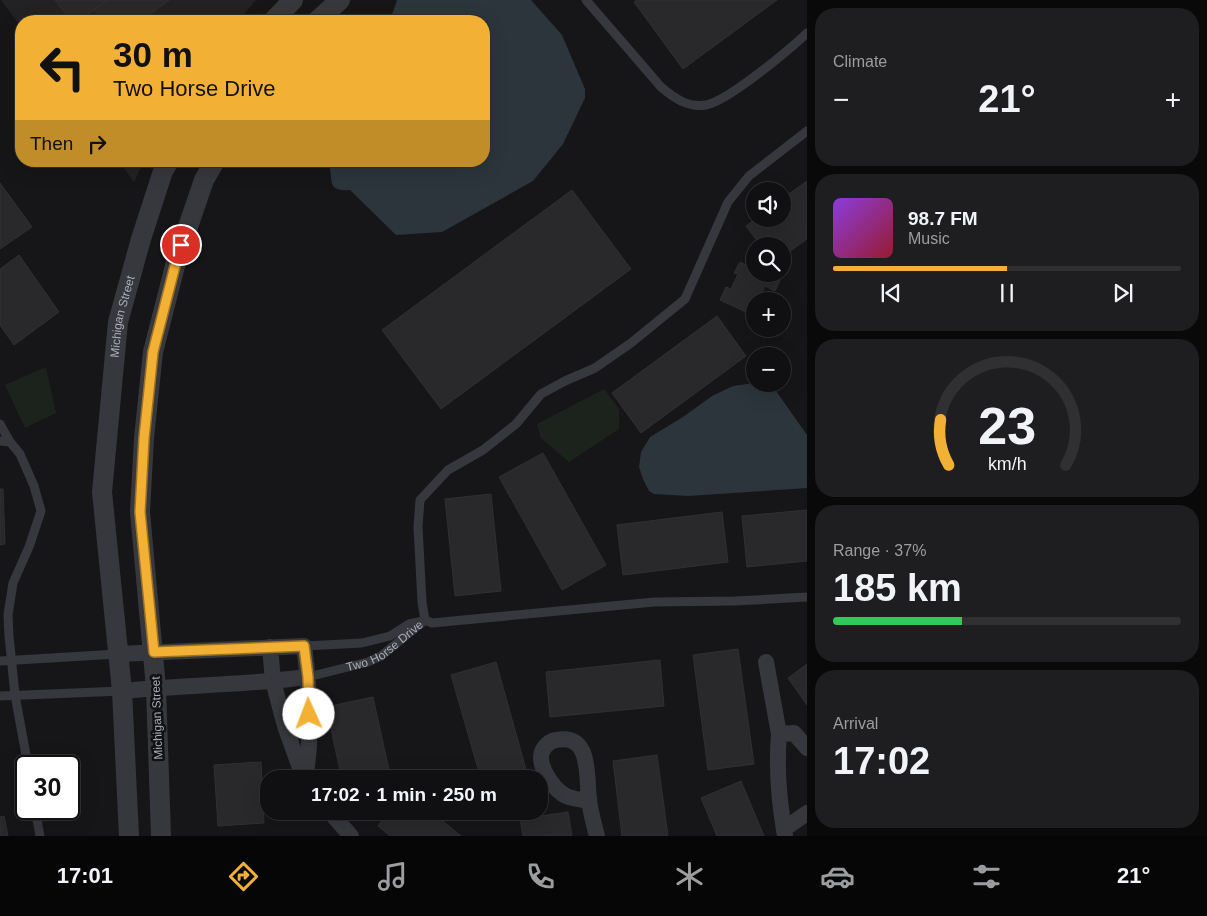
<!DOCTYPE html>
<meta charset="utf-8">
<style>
body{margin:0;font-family:Helvetica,sans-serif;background:#1e1e20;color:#f1f3f6;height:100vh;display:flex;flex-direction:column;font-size:19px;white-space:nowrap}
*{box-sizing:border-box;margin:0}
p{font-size:16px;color:#9c9d9f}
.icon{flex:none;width:28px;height:28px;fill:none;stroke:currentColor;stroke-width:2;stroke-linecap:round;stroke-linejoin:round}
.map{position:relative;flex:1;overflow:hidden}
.side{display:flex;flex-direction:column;gap:8px;padding:8px;background:#09090a;width:400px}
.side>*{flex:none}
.guide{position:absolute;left:15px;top:15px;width:475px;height:152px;border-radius:20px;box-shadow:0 5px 20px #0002,0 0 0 1px #303032;background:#f2b134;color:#111;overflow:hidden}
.tools{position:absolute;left:746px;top:182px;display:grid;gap:10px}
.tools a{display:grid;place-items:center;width:45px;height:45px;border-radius:50%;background:#101012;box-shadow:0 5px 20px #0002,0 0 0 1px #303032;font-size:25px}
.speed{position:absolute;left:15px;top:755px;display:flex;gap:10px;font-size:25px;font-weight:700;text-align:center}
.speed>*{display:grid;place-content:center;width:65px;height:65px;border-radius:50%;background:#101012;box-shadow:0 5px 20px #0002,0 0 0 1px #303032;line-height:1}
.speed .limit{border:2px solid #111;border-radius:8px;background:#fff;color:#111}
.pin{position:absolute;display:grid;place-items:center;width:42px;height:42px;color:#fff;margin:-21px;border:2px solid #fff;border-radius:50%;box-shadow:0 1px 5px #0007}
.me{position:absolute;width:55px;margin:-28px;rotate:358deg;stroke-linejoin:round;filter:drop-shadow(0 0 4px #0008)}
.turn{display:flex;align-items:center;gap:18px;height:105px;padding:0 15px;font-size:22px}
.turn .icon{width:65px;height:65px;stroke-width:2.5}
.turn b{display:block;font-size:35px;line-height:42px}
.then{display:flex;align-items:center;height:48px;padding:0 15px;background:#0003;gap:10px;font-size:19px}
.big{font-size:38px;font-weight:600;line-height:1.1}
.side .tile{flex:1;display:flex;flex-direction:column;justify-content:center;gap:8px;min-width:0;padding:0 18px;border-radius:20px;background:#1e1e20}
.side .dial{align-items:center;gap:0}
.dial svg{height:130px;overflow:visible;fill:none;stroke:#303032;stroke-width:7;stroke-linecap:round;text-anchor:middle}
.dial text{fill:#f1f3f6;stroke:none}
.song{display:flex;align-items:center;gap:15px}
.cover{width:60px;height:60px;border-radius:8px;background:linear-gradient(135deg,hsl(270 70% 55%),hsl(350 70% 35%))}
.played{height:5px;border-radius:2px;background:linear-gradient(90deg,#f2b134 50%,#303032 50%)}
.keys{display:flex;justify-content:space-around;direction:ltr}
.heat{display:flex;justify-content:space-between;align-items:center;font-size:28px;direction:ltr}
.charge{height:8px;border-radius:4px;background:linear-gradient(90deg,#34c759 37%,#303032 0)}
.trip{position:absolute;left:260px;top:770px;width:288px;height:50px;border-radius:20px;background:#101012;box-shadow:0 5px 20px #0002,0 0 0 1px #303032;font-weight:600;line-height:50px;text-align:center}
.dock{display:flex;height:80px;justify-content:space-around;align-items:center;background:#060607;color:#9c9d9f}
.dock .icon{width:35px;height:35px}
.dock .active{color:#f2b134}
.dock b{font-size:22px;color:#f1f3f6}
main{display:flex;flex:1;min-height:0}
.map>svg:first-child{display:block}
.built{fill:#222225}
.green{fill:#1c231d}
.water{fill:#2c353c}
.building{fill:#29292c;stroke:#303034}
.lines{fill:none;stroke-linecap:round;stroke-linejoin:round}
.service{stroke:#37383d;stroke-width:9}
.minor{stroke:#37383d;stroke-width:16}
.tertiary{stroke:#37383d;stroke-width:20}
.route-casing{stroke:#9d7322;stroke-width:12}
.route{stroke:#f2b134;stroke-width:9}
.labels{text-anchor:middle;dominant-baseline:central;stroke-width:5;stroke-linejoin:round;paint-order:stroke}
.street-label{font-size:12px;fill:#a8adb8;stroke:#111113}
</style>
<main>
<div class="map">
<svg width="807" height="836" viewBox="0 0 807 836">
<rect width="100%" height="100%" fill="#161618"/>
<path class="built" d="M1 0H256L238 21H21V27Z
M119 161H144L134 182Z"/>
<path class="green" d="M46 367 56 413 25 428 5 385Z
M604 389 619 409V429L569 462 541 438 537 424Z"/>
<path class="water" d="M397 0H531L562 35 585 89V98L563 144 533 181 442 232 396 235 350 190C323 192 336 177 327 161H484V21H386L393 12Z
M754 383 758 386 763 385 772 387 773 390 776 391 807 435V488L688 496 654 494 649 491 643 479 639 467 641 452 650 437 683 417 712 396 733 386Z"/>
<path class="building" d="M55 0H107L79 21H71Z
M107 0H169L141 21H103L94 10Z
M637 0H777L683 69 634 2Z
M807 181V239L782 257V246H761L746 226 755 219H782V199Z
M0 183 32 227 0 249Z
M572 190 631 269 441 409 382 330Z
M19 255 59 312 14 345 0 325V269Z
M740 262 755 269V274H765L780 281 775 291 765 286 758 301H755V316L720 300 726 287 731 289 738 274 734 273Z
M717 316 746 356 641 433 612 393Z
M543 453 606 565 562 590 499 477Z
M0 489H3L5 544 0 545Z
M491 494 501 591 455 596 445 499Z
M807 510V561L747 567 742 516Z
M722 512 728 562 623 575 617 525Z
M738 649 754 764 708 770 693 655Z
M660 660 664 706 550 717 546 672Z
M496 662 527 773 508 779H481L451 675Z
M807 664V705L788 678Z
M373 697 391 779H342L326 707Z
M657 755 668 836H622L613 761Z
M261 762 264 823 218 826 214 765Z
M741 781 764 836H717L701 798Z
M389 811H431L461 836H390L378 826Z
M568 812 572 836H523L520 819Z
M4 816 8 836H0V817Z"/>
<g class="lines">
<g class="service">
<path d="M586 0 661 87C674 98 688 108 706 105 728 101 789 50 807 33"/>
<path d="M807 131 749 176 728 202 685 299 631 343 595 368 565 381 541 394 516 424 483 450 448 470 420 500 418 527 422 602 425 620 432 623 654 602 735 601 807 597"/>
<path d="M0 424 10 442"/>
<path d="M0 441 10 442 20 454 34 486 41 511 29 547 13 583 8 615 9 636 15 695 28 766"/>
<path d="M304 646 362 643 390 636 409 624 423 621"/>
<path d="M0 661 118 654"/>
<path id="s1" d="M308 677 368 662 381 656 425 620"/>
<path d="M0 696 122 691"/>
<path d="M35 809 40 836"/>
</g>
<path class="minor" d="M270 647 273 681 285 726 304 779
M118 654 304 646C310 690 313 735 305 779
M766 662 779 734
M122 691C184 685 246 685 308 677
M589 801C582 800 573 799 566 796 554 790 537 766 542 752 544 746 550 741 556 740 592 733 586 776 589 799 590 811 594 824 597 836
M329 811 351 836
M784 829 807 813
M785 836C779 802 776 768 779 734L794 733 807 748"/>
<g class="tertiary">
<path d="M273 21 293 0"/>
<path d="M317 21 340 0"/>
<path id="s2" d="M129 836 122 691 102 492 118 322 141 239 163 171 169 161"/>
<path d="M161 836 156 688 140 512 144 438 153 352 176 262 204 180 215 161"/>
</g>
</g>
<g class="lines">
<defs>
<path id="route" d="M181 245 176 262 153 352 144 438 140 512 154 652 304 646 308 677 309 714"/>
</defs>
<use href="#route" class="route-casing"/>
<use href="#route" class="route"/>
</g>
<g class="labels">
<g class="street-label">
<text stroke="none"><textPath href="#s2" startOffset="522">Michigan Street</textPath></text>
<text stroke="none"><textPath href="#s1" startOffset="84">Two Horse Drive</textPath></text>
<text transform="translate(157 718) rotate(-92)">Michigan Street</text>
</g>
</g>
</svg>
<div class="tools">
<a><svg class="icon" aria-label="sound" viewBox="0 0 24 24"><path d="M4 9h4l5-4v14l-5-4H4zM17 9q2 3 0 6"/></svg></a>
<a><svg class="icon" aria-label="search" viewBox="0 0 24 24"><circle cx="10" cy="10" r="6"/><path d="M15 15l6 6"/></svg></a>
<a>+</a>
<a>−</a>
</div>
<div class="speed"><div class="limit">30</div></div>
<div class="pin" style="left:181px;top:245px;background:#d93025"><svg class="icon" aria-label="arrive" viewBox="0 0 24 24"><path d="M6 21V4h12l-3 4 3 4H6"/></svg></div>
<svg class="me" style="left:309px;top:714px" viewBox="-20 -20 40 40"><circle r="19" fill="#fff"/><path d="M0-13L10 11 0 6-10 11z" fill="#f2b134"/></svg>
<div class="trip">17:02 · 1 min · 250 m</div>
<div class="guide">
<div class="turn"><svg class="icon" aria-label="left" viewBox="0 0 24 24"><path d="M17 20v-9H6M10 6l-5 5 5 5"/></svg><div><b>30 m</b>Two Horse Drive</div></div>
<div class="then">Then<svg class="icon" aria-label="right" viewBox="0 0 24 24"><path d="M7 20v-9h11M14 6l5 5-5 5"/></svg></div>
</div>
</div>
<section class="side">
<div class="tile"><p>Climate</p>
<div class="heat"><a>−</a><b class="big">21°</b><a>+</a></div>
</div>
<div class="tile">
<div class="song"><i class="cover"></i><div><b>98.7 FM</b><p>Music</p></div></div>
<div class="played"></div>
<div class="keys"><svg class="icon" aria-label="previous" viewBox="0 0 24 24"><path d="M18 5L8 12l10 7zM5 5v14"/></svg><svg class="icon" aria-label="pause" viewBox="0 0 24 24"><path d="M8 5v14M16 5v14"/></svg><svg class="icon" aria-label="next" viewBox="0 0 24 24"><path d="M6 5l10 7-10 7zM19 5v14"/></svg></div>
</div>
<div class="tile dial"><svg viewBox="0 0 100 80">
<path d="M14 69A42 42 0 1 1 86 69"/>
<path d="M14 69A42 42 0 0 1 9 41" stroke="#f2b134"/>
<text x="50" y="56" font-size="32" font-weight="700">23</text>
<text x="50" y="72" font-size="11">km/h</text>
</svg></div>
<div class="tile"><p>Range · 37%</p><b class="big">185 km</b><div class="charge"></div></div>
<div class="tile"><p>Arrival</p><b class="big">17:02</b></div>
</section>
</main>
<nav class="dock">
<b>17:01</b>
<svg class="icon active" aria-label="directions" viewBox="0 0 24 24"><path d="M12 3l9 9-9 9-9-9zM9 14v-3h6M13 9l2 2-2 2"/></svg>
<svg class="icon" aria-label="music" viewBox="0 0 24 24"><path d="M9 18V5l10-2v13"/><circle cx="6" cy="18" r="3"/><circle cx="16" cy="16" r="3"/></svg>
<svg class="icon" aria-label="phone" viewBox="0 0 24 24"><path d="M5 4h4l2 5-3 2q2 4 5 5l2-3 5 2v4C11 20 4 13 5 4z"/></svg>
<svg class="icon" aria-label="climate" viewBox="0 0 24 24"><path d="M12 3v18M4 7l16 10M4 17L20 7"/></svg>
<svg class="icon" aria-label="car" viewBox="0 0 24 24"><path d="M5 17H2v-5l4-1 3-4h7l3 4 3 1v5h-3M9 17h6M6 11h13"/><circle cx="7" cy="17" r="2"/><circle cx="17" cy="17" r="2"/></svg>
<svg class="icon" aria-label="filters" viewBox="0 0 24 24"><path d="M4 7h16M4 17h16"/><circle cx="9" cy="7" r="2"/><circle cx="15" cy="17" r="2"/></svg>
<b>21°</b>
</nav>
